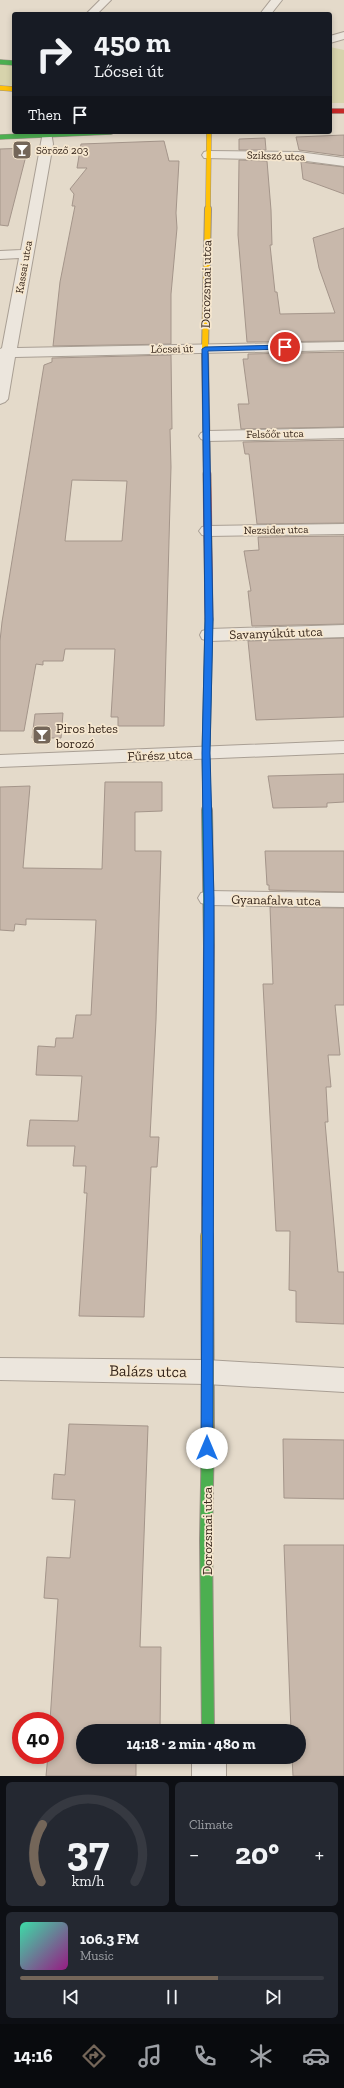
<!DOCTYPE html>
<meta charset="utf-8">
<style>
body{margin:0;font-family:"Zilla Slab",serif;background:#242831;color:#f1f3f6;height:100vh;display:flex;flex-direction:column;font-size:15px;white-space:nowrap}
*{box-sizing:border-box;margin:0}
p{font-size:13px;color:#9ea1a6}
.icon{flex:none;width:22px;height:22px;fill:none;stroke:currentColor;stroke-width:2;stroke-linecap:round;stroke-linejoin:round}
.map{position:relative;height:1776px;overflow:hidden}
.panel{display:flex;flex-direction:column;gap:6px;padding:6px;background:#0d0f14;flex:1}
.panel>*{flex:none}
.top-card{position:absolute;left:12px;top:12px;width:320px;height:122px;border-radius:4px;box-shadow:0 2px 6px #0003;background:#171b24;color:#f1f3f6;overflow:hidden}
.speed{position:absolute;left:12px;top:1712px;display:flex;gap:8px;font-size:20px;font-weight:700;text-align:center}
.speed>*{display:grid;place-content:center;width:52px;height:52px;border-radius:50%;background:#171b24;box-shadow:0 2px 6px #0003;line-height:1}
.speed .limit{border:6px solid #d22;background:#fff;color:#111}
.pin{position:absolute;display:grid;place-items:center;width:34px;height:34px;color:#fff;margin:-17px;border:2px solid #fff;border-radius:50%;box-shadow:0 1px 4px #0007}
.me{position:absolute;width:44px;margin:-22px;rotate:0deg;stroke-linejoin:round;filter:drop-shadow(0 0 3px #0008)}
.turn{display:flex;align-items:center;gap:14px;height:84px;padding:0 16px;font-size:18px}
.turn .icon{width:52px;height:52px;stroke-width:2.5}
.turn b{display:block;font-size:28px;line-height:34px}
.then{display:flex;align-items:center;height:38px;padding:0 16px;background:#0003;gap:8px;font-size:15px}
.big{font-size:30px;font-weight:700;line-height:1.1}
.panel .widget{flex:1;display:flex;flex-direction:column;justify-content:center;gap:6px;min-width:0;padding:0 14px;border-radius:6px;background:#242831}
.panel .dial{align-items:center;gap:0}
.dial svg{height:104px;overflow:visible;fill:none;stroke:#363941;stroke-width:7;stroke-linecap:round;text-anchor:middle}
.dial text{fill:#f1f3f6;stroke:none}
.song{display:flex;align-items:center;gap:12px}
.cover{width:48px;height:48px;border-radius:6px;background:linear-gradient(135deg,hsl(160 70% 55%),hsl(310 70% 35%))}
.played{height:4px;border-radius:2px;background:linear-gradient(90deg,#746659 65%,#363941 65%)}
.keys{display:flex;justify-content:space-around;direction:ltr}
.heat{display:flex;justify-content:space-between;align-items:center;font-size:22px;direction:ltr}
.panel .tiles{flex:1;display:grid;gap:6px;grid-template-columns:1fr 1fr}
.widget:last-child{grid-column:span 2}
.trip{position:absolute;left:76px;top:1724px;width:230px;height:40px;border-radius:20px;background:#171b24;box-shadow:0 2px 6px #0003;font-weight:700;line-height:40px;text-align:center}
.menu{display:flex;height:64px;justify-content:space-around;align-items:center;background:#090b0e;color:#9ea1a6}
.menu .icon{width:28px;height:28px}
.menu .on{color:#746659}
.menu b{font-size:18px;color:#f1f3f6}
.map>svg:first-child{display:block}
.green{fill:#d7d3ac}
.building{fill:#c8b8ab;stroke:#a4958a;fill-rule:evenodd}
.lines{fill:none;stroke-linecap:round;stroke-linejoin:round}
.street-casing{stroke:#a99f94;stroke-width:2}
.fast-far3-casing{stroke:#988f84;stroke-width:5.5}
.fast-far2-casing{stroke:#988f84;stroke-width:9}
.fast-far1-casing{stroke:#988f84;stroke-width:12}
.fast-casing{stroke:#988f84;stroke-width:14}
.slow-far3-casing{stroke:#988f84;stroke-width:5.5}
.slow-far2-casing{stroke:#988f84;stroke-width:8}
.slow-far1-casing{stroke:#988f84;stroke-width:12}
.slow-casing{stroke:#988f84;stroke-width:14}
.jam-far3-casing{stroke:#988f84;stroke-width:5.5}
.jam-far2-casing{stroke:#988f84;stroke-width:8}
.jam-far1-casing{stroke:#988f84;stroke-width:9}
.jam-casing{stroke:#988f84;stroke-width:12}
.street{fill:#ece6dd;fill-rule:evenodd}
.fast-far3{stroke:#4caf50;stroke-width:4.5}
.fast-far2{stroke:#4caf50;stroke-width:8}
.fast-far1{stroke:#4caf50;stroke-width:10}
.fast{stroke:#4caf50;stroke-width:12}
.slow-far3{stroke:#ffc107;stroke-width:4.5}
.slow-far2{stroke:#ffc107;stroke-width:6}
.slow-far1{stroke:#ffc107;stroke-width:10}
.slow{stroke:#ffc107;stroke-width:12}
.jam-far3{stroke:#c62828;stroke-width:4.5}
.jam-far2{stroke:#c62828;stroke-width:6}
.jam-far1{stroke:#c62828;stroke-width:8}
.jam{stroke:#c62828;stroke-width:10}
.route{fill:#1a73e8;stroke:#114b97}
.labels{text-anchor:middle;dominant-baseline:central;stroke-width:3.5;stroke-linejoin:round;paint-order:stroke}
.far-poi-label{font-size:11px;fill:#37271c;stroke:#f6e7cf;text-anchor:start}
.far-street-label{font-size:11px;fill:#37271c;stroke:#f6e7cf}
.street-label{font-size:13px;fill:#37271c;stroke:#f6e7cf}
.poi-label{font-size:13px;fill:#37271c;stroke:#f6e7cf;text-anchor:start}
.near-street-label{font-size:16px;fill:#37271c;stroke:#f6e7cf}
</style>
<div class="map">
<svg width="344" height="1776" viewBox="0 0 344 1776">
<rect width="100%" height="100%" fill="#e4daca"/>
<path class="green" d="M330 47 344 50V103H330Z
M0 62 14 64V86L0 85Z"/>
<path class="building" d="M344 135V156L299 150 296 137Z
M265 138 266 150H239V139Z
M164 141 169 161H179L176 213 177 228 171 294V344L53 346 60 282 75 206H72L74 194 70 189 87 168H77L81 144Z
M28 148 8 226 0 225V149Z
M239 160 267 161 271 210 272 245H270L275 292H277L280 314 335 313 319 268 313 238 344 228V341L247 342 238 235Z
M301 162 344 167V194L303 179Z
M344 352V427L241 429 238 404H249L243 359H248V354Z
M171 355 172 429H170L171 467 164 726H118V717H111L115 649H65L63 661H43V665L36 664 24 731H0V641L2 622 44 365 52 362V358ZM72 480 127 481 122 541H65Z
M344 440V523L257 524 249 454H245L243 442Z
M344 536V624L252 626 248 591H251L244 551 259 550 258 537Z
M344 638V717L256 720 248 641Z
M63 713 61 738H32L35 714Z
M344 774V802L327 803V807L273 808 268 776Z
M105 782H162V811L135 812V851H161L156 1020 150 1137H159L157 1167H151L144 1317 79 1316 87 1193H84L86 1166H73L75 1146H27L30 1120 78 1121 82 1076 36 1075 38 1046 55 1047 56 1038H73L76 1015H91L96 920 26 919V925L15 924 14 931 0 930V787L30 786 23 868 102 869Z
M265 851H344V892L269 890V885H267Z
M270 907 344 908V1005H335L340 1055H328L331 1087H326L328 1122H325L338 1272H344V1324L296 1322V1291L289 1290 290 1231H276L263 984H273Z
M69 1424 148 1426 140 1647H161L160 1731H83V1757H136V1776H46L48 1755H55V1721H50L58 1599 44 1598 47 1557 70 1558 75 1500 52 1499 54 1474 65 1475Z
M283 1439 344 1440V1499L284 1498Z
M284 1545H344V1776H293L292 1757H299V1731H291Z"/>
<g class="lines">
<defs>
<path id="street" d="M100 0H111L97 14H86Z
M271 0H282L271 14H260Z
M344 32V39L330 43V36Z
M43 132H51L53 144 17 348 344 342V350L15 357 8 399 5 402 0 404V349L2 348 19 258 0 259V251L21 250Z
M208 151 299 152 344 158V166L299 160 204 158 202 155 204 152Z
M344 428V438L207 441 201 439 199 436 201 433 207 431Z
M344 524V534L208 536 202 535 199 531 202 527 208 526Z
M344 625V637L209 641 202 639 200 635 202 631 209 629Z
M344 741V753L0 767V755Z
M209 891 344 893V907L209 905 201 903 198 898 201 893Z
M0 1358 206 1360 344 1368V1392L206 1384 0 1380Z
M192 1757H226V1776H192Z"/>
<path id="fast-far3" d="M0 62 14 63
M0 137 111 132"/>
<path id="fast-far2" d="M207 811 206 753 209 619"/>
<path id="fast-far1" d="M207 810 209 946"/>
<path id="fast" d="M208 1432 206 1540 208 1731"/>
<path id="slow-far3" d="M0 88 14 89
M208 210 209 132"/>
<path id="slow-far2" d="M205 351 208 209"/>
<path id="slow-far1" d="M207 1204V1237"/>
<path id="slow" d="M207 1236 208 1432"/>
<path id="jam-far3" d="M330 111H344"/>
<path id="jam-far2" d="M205 351 207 475"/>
<path id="jam-far1" d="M207 474 209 619"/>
<path id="jam" d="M207 1204 209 946"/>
</defs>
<use href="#street" class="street-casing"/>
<use href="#fast-far3" class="fast-far3-casing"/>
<use href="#fast-far2" class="fast-far2-casing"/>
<use href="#fast-far1" class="fast-far1-casing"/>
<use href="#fast" class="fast-casing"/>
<use href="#slow-far3" class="slow-far3-casing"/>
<use href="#slow-far2" class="slow-far2-casing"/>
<use href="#slow-far1" class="slow-far1-casing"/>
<use href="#slow" class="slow-casing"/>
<use href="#jam-far3" class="jam-far3-casing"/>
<use href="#jam-far2" class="jam-far2-casing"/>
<use href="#jam-far1" class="jam-far1-casing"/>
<use href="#jam" class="jam-casing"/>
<use href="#street" class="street"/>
<use href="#fast-far3" class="fast-far3"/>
<use href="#fast-far2" class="fast-far2"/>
<use href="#fast-far1" class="fast-far1"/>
<use href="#fast" class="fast"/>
<use href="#slow-far3" class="slow-far3"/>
<use href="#slow-far2" class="slow-far2"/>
<use href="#slow-far1" class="slow-far1"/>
<use href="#slow" class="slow"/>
<use href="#jam-far3" class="jam-far3"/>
<use href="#jam-far2" class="jam-far2"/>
<use href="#jam-far1" class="jam-far1"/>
<use href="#jam" class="jam"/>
</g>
<path class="route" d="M285 345 287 346V349L208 351 213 620 210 753 214 898 213 1448 211 1452 207 1453 203 1452 201 1448 204 898 202 753 205 620 202 349 205 347Z"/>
<defs>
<symbol id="bar-square" viewBox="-11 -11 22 22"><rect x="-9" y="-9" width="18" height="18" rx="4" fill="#746659" stroke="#f6e7cf"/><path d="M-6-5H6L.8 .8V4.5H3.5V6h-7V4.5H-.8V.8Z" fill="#fff"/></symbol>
</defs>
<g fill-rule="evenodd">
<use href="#bar-square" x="11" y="139" width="22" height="22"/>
<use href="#bar-square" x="31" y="724" width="22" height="22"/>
</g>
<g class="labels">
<g class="far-poi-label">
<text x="36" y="150">Söröző 203</text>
</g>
<g class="far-street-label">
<text transform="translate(276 156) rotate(2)">Szikszó utca</text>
<text transform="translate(24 267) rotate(-80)">Kassai utca</text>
<text transform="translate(172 349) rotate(-1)">Lőcsei út</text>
<text transform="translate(275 434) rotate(-1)">Felsőőr utca</text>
<text transform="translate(276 530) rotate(-1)">Nezsider utca</text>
</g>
<g class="street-label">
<text transform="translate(206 284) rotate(-89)">Dorozsmai utca</text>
<text transform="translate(276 633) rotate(-2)">Savanyúkút utca</text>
<text transform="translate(160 755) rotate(-2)">Fűrész utca</text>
<text transform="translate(276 900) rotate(1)">Gyanafalva utca</text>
<text transform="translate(207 1531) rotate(-90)">Dorozsmai utca</text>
</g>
<g class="poi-label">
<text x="56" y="728">Piros hetes<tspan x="56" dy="15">borozó</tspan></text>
</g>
<g class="near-street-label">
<text transform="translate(148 1371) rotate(1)">Balázs utca</text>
</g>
</g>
</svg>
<div class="speed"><div class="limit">40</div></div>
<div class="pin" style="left:285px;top:347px;background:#d93025"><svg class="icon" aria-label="arrive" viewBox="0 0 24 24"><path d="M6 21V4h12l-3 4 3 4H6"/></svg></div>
<svg class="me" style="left:207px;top:1448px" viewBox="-20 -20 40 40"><circle r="19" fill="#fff"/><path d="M0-13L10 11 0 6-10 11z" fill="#1a73e8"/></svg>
<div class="trip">14:18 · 2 min · 480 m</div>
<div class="top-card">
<div class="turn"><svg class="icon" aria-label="right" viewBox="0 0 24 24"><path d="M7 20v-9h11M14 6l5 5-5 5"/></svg><div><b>450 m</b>Lőcsei út</div></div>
<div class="then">Then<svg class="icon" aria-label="arrive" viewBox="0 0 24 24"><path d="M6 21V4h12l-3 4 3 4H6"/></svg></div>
</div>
</div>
<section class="panel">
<div class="tiles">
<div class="widget dial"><svg viewBox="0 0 100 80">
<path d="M14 69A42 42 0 1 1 86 69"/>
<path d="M14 69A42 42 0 0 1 15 25" stroke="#746659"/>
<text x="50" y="56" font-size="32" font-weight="700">37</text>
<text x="50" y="72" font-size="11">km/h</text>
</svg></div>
<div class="widget"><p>Climate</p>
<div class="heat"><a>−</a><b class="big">20°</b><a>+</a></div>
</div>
<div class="widget">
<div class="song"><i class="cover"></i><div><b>106.3 FM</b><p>Music</p></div></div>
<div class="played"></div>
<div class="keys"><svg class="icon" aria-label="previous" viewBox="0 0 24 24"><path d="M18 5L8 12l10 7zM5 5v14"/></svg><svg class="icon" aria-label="pause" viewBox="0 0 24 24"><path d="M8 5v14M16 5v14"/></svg><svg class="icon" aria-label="next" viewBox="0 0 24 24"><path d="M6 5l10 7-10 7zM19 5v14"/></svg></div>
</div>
</div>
</section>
<nav class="menu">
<b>14:16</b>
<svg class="icon on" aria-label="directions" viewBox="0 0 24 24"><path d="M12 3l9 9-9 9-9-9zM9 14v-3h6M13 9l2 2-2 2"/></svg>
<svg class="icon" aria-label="music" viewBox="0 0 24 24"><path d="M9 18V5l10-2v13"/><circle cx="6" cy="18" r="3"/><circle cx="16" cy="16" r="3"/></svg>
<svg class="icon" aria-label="phone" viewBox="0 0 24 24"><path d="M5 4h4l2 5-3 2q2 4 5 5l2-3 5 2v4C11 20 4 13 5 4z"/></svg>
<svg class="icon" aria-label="climate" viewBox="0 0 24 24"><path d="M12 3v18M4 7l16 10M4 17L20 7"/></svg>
<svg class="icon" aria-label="car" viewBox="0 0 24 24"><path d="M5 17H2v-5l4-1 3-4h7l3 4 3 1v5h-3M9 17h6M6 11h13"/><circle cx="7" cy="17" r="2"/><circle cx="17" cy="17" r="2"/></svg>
</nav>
